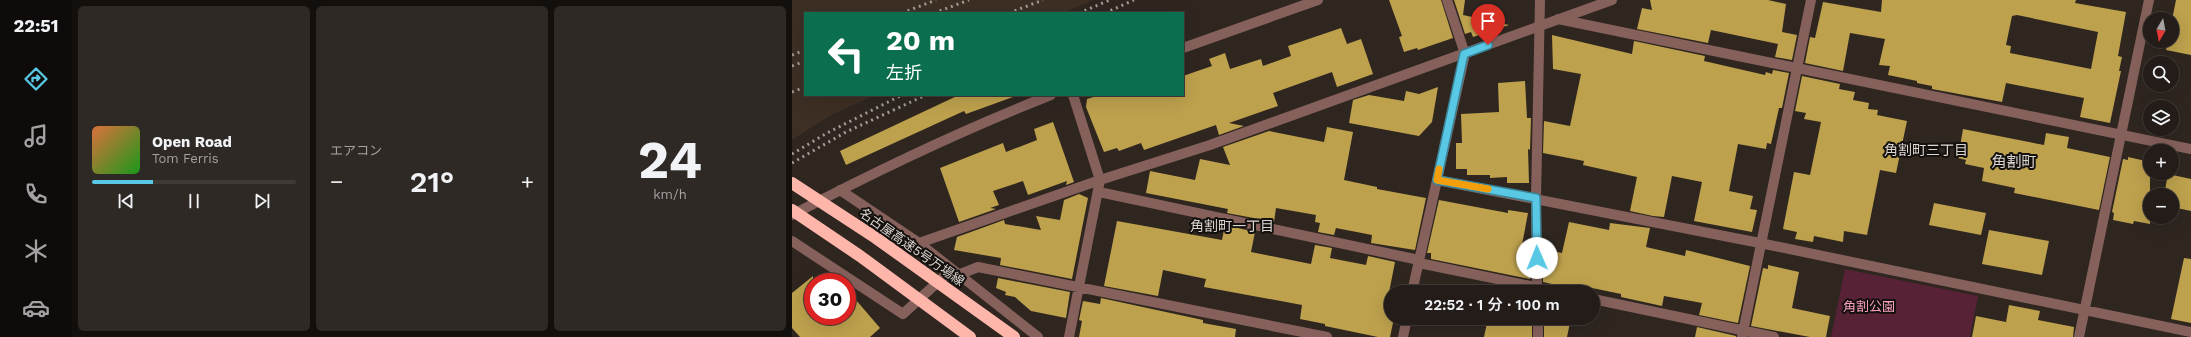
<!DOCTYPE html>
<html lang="ja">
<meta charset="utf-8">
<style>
body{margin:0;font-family:"Work Sans","Noto Sans JP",sans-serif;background:#2f2925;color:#f1f3f6;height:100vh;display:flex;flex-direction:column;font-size:15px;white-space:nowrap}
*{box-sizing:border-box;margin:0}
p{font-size:13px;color:#a3a1a2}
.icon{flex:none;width:22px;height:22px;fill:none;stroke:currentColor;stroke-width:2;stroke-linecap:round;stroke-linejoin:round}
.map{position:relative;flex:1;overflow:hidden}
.details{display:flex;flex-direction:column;gap:6px;padding:6px;background:#130f0d;width:720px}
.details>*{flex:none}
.top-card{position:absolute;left:12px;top:12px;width:380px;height:84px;border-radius:0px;box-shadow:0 4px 16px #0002,0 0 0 1px #403a37;background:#0b6e4f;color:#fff;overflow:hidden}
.needle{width:26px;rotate:190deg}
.fabs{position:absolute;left:1351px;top:12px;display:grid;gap:8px}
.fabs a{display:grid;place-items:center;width:36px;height:36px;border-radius:50%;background:#231c18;box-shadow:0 4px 16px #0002,0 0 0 1px #403a37;font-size:20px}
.speed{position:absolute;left:12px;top:273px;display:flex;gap:8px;font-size:20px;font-weight:700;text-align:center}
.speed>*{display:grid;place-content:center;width:52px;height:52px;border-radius:50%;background:#231c18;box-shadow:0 4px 16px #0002,0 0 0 1px #403a37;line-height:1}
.speed .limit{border:6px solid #d22;background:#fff;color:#111}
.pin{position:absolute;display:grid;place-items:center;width:34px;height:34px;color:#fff;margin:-41px -17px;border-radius:50% 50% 50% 0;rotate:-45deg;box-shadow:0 0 4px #0007}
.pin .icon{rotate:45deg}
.me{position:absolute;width:44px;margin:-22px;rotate:359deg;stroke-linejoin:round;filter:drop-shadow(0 0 3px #0008)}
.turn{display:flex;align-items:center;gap:14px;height:84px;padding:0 16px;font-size:18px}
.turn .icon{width:52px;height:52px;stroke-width:2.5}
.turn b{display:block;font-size:28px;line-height:34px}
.big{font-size:30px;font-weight:600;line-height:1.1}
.details .card{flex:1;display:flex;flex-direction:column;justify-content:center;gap:6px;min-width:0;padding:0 14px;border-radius:6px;background:#2f2925}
.details .dial{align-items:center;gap:0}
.dial b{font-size:52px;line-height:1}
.song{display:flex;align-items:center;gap:12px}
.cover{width:48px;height:48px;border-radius:6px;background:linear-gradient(135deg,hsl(20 70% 55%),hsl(120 70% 35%))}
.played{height:4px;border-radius:2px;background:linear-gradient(90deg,#59c8e4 30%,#403a37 30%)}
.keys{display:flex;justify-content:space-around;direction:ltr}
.heat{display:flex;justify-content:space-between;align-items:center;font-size:22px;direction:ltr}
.details .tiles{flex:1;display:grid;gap:6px;grid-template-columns:repeat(3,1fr)}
.trip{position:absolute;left:592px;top:285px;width:216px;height:40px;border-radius:20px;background:#231c18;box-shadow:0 4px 16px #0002,0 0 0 1px #403a37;font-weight:600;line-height:40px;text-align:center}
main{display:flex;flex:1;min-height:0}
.tabs{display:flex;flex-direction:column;width:72px;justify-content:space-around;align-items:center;background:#0e0b0a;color:#a3a1a2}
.tabs .icon{width:28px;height:28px}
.tabs .on{color:#59c8e4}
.tabs b{font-size:18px;color:#f1f3f6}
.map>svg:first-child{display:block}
.built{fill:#3d2f24}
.green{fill:#572136}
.building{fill:#bda14d;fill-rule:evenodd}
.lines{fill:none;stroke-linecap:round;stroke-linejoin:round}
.minor{stroke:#86615c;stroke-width:10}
.rail{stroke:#a29b96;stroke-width:3;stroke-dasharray:2 4;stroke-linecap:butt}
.highway-bridge{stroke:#feb5aa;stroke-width:12}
.route-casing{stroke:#3a8294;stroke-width:10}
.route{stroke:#59c8e4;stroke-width:7}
.slow{stroke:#f59e0b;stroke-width:7}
.labels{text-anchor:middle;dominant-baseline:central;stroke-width:4;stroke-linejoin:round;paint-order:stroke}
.street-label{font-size:13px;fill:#dcd6d2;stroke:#14100d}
.park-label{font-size:13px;fill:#faa1c0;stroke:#14100d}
.neighbourhood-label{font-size:14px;fill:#dcd6d2;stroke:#14100d}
.quarter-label{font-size:15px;fill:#dcd6d2;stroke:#14100d}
</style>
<main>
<nav class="tabs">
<b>22:51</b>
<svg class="icon on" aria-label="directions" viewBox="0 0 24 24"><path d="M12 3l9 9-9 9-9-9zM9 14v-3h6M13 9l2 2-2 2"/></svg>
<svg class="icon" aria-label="music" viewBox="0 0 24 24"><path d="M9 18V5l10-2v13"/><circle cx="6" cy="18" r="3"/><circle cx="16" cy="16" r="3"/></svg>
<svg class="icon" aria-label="phone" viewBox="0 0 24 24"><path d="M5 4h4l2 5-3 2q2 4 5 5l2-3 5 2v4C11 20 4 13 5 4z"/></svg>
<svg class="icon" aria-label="climate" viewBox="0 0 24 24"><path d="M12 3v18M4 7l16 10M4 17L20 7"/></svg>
<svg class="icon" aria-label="car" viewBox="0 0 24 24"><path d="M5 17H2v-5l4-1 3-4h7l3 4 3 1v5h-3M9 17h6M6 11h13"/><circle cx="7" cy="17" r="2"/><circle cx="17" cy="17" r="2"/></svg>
</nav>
<section class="details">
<div class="tiles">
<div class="card">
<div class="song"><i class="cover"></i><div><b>Open Road</b><p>Tom Ferris</p></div></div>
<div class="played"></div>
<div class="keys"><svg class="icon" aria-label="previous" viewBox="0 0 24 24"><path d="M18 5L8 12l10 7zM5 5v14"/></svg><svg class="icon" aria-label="pause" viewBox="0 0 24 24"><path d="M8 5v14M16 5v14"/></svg><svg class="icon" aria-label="next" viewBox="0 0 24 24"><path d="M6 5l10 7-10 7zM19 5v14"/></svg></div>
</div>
<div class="card"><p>エアコン</p>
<div class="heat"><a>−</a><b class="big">21°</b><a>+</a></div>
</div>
<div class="card dial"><b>24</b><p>km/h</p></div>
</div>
</section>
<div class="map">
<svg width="1399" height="337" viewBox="0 0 1399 337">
<rect width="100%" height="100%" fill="#2f2620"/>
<path class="built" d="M0 0H301L271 13H13V95H84L39 115 0 140Z"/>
<path class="green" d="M1053 269 1186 296 1178 337H1039Z"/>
<path class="building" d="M597 0H649L661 38 626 50 625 48 612 52 607 37 610 36Z
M662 0H673L671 15 717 25 681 37 679 32 673 34Z
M858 0H976L994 4 990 32 1005 35 1000 60 983 57 986 44 919 30 916 43 845 29 850 8 860 10Z
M1090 0H1284L1283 3 1334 12 1326 56 1330 57 1327 71H1329L1318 123 1288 117 1292 98 1214 83 1210 102 1140 89V86L1125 83V81L1096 75 1098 66 1087 65 1093 39 1058 33 1051 71 1013 63 1018 37 1023 38 1031 2 1089 12ZM1225 15 1306 32 1299 69 1218 53 1219 46 1214 45 1220 16Z
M1384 0H1399V55L1374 50 1376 41H1380V20Z
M549 28 555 44 569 39 581 74 545 87 540 72 481 93 486 106 437 123 452 126 427 135 424 125 352 150 349 143 327 151 325 148 312 152 294 107 295 99 308 95H391V76L420 66 417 59 433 53 438 69 469 59 471 66 499 56 496 46Z
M760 35 840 54 842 41 913 56 912 61 973 75 974 72 980 74 981 70 997 73 990 108H987L979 144 975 143 974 149 946 144 937 191 961 196 958 209 965 210 960 232 902 221 910 182 880 176 872 217 861 216 838 211 845 177 791 165 792 161 751 153 752 121 778 126 789 74 761 69Z
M1010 76 1048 84 1047 89 1063 92 1061 100 1077 103 1076 109 1086 110 1085 115 1115 121 1104 173 1088 170 1075 235 1052 231 1051 242 1022 236 1021 242 1003 239 1005 232 991 229 1002 172 1018 175 1029 122 1012 119 1014 113 1003 111Z
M733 81 735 118H739L738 150 736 149 737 183H715V177L698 178V175H675V169H664V143H670L669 114 707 112 706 83Z
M646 87 640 122 627 136 557 123 561 100 577 95 612 101 614 91 627 94Z
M167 95H221V97L174 114 172 111 54 165 48 151Z
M261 122 282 182 274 185 275 181 236 195 231 181 201 191 207 205 198 208 204 209 167 222 148 168 211 143 214 152 245 140 242 129Z
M535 127 561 132 552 180 585 187V189L634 198 623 250 579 243 580 235 544 228 542 235 526 232 528 223 523 222 524 215 484 208 482 222 435 213 436 209 354 193 358 171 403 180 408 159 438 165 431 147 477 131 532 142Z
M1171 129 1252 145 1254 133 1277 137 1275 148 1318 157 1307 210 1222 193 1223 188 1190 181 1192 168 1173 164 1174 160 1166 158Z
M1336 157 1358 162V224L1342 221 1341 224 1321 220 1322 213 1320 212 1331 159 1336 160Z
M1376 174 1399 179V211L1380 207V195H1372Z
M287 194 296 198 280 279 208 265 209 258 162 250 165 237 212 220 213 224 249 230 244 216 268 220 272 200Z
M647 200 716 213V210L736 213 730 245 738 247V279L639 259V253H635Z
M1142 203 1194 213 1189 235 1137 225Z
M325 221 430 240 433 225 463 232 459 252 519 264 523 245 540 248 538 258 574 265 576 256 603 262 593 313 599 315V318H602L598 337H586L533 326V324L508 319 510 305 412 287 414 279 371 270 366 296 312 286Z
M777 222 817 230 818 223 858 228 854 247 893 256 894 250 958 266 946 323 907 315 910 303 872 296 870 306 829 297V294L800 288 799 292H796L751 282V249L770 253Z
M1197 230 1257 241 1250 275 1190 264Z
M1392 258 1399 259V323L1379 319Z
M976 265 1007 272 1000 308 1038 316 1034 337H1018L959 326 971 268 976 269Z
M21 276V316H55V308L64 300 88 328 78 337H8L0 328V293Z
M206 278 278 292 274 318 239 311 223 297 213 295 214 292 204 288Z
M309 298 411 320V323L444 329 443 337H287L290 321 287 320 291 301 308 304Z
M1217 305 1248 311 1246 320 1282 327 1281 337H1180L1184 316 1214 322Z
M696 318H740V337H692Z
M752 318H779L775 337H752Z
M905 327 944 336V337H903Z"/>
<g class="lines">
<path class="minor" d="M655 0 673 54 645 180 968 243 1399 332
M766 19 1399 149
M391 48 526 0
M48 190 127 243 246 337
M307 192 627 260
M0 215C84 171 170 130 259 95
M0 241 111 314 159 270
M127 243 308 180 418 145 820 0
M627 263 768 292
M166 275 186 267 535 337
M620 292 645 180
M745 292 744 198 748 0
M801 299 982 337
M746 318V337
M277 337 308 180 281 95
M611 337 615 318
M950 337 1019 0
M1287 337 1357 0"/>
<path class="rail" d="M110 13 144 0
M142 13 177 0
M217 13 251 0
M287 13 318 0
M313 13 342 0
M0 55 13 50
M0 66 13 61
M0 92 13 87
M0 154 35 133 110 95
M0 163 54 132 134 95"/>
<path class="highway-bridge" d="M0 183 84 238 222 337
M0 210 68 256 178 337"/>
</g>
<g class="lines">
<defs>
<path id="route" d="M696 45 672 54 645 180 744 198 745 258"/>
</defs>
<use href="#route" class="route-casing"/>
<use href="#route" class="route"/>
<path class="slow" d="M647 169 645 180 696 189"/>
</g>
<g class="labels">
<g class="street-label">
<text transform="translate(120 247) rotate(35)">名古屋高速5号万場線</text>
</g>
<g class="park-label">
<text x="1077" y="306">角割公園</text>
</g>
<g class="neighbourhood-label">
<text x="1134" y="150">角割町三丁目</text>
<text x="440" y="226">角割町一丁目</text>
</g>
<g class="quarter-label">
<text x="1222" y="162">角割町</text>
</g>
</g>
</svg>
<div class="fabs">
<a><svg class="needle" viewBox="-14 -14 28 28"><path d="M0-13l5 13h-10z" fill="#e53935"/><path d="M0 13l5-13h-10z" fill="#a3a1a2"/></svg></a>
<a><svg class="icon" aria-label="search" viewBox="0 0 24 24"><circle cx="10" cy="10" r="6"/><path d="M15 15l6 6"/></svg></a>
<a><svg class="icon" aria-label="layers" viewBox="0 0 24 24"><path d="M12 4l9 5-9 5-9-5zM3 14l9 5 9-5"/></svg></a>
<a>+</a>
<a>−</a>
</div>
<div class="speed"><div class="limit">30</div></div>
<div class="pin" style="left:696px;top:45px;background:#d93025"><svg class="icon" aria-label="arrive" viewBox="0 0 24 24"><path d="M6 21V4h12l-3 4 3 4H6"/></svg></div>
<svg class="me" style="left:745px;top:258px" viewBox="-20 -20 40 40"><circle r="19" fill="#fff"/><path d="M0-13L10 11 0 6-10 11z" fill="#59c8e4"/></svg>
<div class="trip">22:52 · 1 分 · 100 m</div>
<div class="top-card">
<div class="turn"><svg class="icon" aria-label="left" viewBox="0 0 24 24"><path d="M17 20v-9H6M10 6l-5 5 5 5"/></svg><div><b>20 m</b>左折</div></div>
</div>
</div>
</main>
